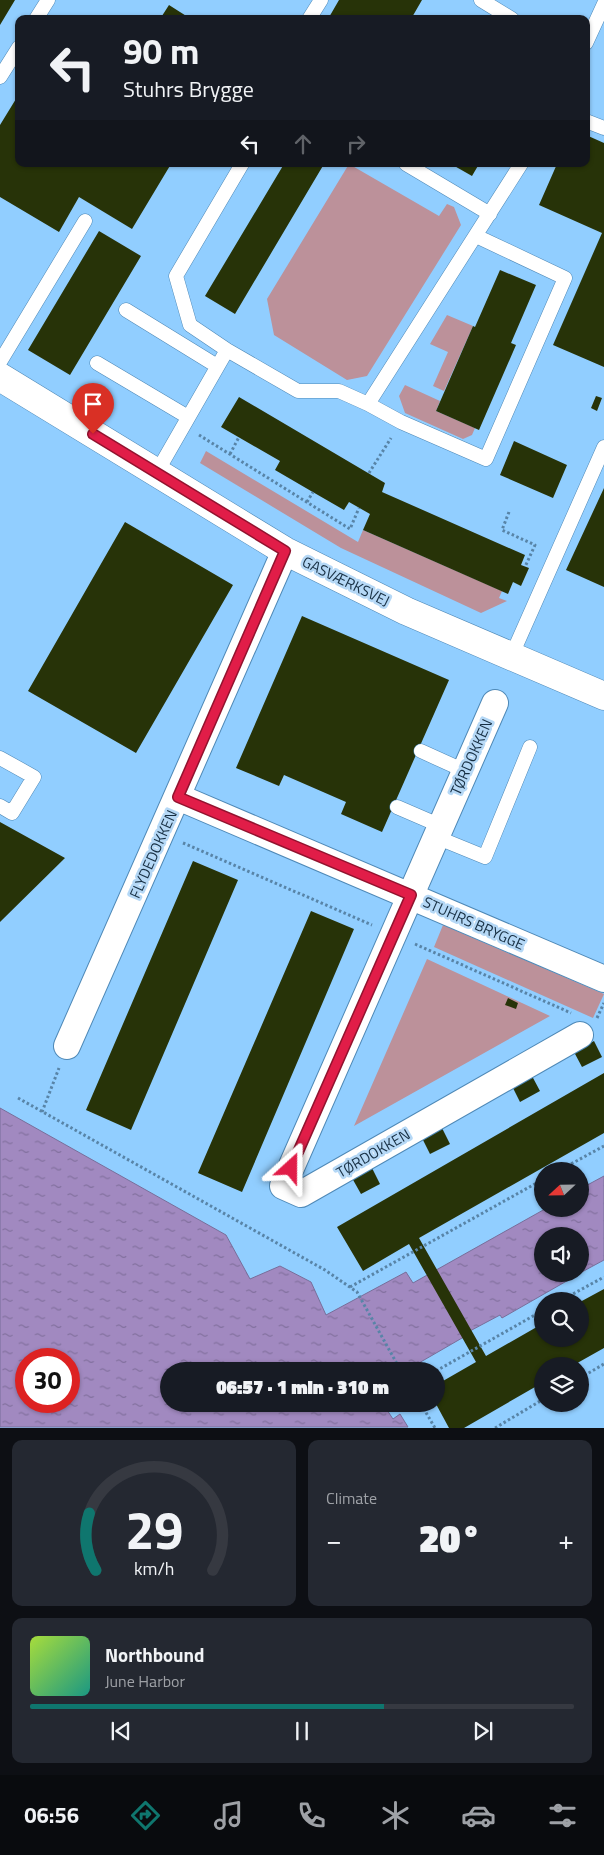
<!DOCTYPE html>
<meta charset="utf-8">
<style>
body{margin:0;font-family:"Titillium Web",sans-serif;background:#242831;color:#f1f3f6;height:100vh;display:flex;flex-direction:column;font-size:19px;white-space:nowrap}
*{box-sizing:border-box;margin:0}
p{font-size:16px;color:#9ea1a6}
.icon{flex:none;width:28px;height:28px;fill:none;stroke:currentColor;stroke-width:2;stroke-linecap:round;stroke-linejoin:round}
.map{position:relative;height:1428px;overflow:hidden}
.panel{display:flex;flex-direction:column;gap:12px;padding:12px;background:#0d0f14;flex:1}
.panel>*{flex:none}
.hud{position:absolute;left:15px;top:15px;width:575px;height:152px;border-radius:10px;box-shadow:0 1px 4px #0004;background:#171b24;color:#f1f3f6;overflow:hidden}
.needle{width:32px;rotate:248deg}
.buttons{position:absolute;left:534px;top:1162px;display:grid;gap:10px}
.buttons a{display:grid;place-items:center;width:55px;height:55px;border-radius:50%;background:#171b24;box-shadow:0 1px 4px #0004;font-size:25px}
.speed{position:absolute;left:15px;top:1348px;display:flex;gap:10px;font-size:25px;font-weight:700;text-align:center}
.speed>*{display:grid;place-content:center;width:65px;height:65px;border-radius:50%;background:#171b24;box-shadow:0 1px 4px #0004;line-height:1}
.speed .limit{border:8px solid #d22;background:#fff;color:#111}
.pin{position:absolute;display:grid;place-items:center;width:42px;height:42px;color:#fff;margin:-51px -21px;border-radius:50% 50% 50% 0;rotate:-45deg;box-shadow:0 0 5px #0007}
.pin .icon{rotate:45deg}
.me{position:absolute;width:55px;margin:-28px;rotate:24deg;stroke-linejoin:round;filter:drop-shadow(0 0 4px #0008)}
.turn{display:flex;align-items:center;gap:18px;height:105px;padding:0 25px;font-size:22px}
.turn .icon{width:65px;height:65px;stroke-width:2.5}
.turn b{display:block;font-size:35px;line-height:42px}
.lanes{display:flex;align-items:center;height:48px;padding:0 25px;background:#0003;justify-content:center;gap:25px;direction:ltr}
.lanes .off{opacity:.35}
.big{font-size:38px;font-weight:800;line-height:1.1}
.panel .widget{flex:1;display:flex;flex-direction:column;justify-content:center;gap:8px;min-width:0;padding:0 18px;border-radius:10px;background:#242831}
.panel .dial{align-items:center;gap:0}
.dial svg{height:130px;overflow:visible;fill:none;stroke:#363941;stroke-width:7;stroke-linecap:round;text-anchor:middle}
.dial text{fill:#f1f3f6;stroke:none}
.song{display:flex;align-items:center;gap:15px}
.cover{width:60px;height:60px;border-radius:8px;background:linear-gradient(135deg,hsl(80 70% 55%),hsl(170 70% 35%))}
.played{height:5px;border-radius:2px;background:linear-gradient(90deg,#0f766e 65%,#363941 65%)}
.keys{display:flex;justify-content:space-around;direction:ltr}
.heat{display:flex;justify-content:space-between;align-items:center;font-size:28px;direction:ltr}
.panel .tiles{flex:1;display:grid;gap:12px;grid-template-columns:1fr 1fr}
.widget:last-child{grid-column:span 2}
.trip{position:absolute;left:160px;top:1362px;width:285px;height:50px;border-radius:25px;background:#171b24;box-shadow:0 1px 4px #0004;font-weight:800;line-height:50px;text-align:center}
.tabs{display:flex;height:80px;justify-content:space-around;align-items:center;background:#090b0e;color:#9ea1a6}
.tabs .icon{width:35px;height:35px}
.tabs .current{color:#0f766e}
.tabs b{font-size:22px;color:#f1f3f6}
.map>svg:first-child{display:block}
.green{fill:#bc919a}
.water{fill:url(#water-ripples);stroke:#786e9a;fill-rule:evenodd}
.building{fill:#273308}
.lines{fill:none;stroke-linecap:round;stroke-linejoin:round}
.service-casing{stroke:#4f89b7;stroke-width:15}
.minor-casing{stroke:#4f89b7;stroke-width:28}
.tertiary-casing{stroke:#4f89b7;stroke-width:29}
.path{stroke:#5884a7;stroke-width:3;stroke-dasharray:2.5 2.5;stroke-linecap:butt}
.service{stroke:#fff;stroke-width:14}
.minor{stroke:#fff;stroke-width:26}
.tertiary{stroke:#fff;stroke-width:28}
.route-casing{stroke:#92132f;stroke-width:12}
.route{stroke:#e11d48;stroke-width:9}
.labels{text-anchor:middle;dominant-baseline:central;stroke-width:5;stroke-linejoin:round;paint-order:stroke}
.street-label{font-size:15px;fill:#172f43;stroke:#b5d8f6}
</style>
<div class="map">
<svg width="604" height="1428" viewBox="0 0 604 1428">
<defs>
<pattern id="water-ripples" width="26" height="14" patternUnits="userSpaceOnUse" patternTransform="scale(1.25)"><rect width="26" height="14" fill="#a189c0"/><path d="M2 4q2-2 4 0t4 0M15 11q2-2 4 0t4 0" fill="none" stroke="#82709e"/></pattern>
</defs>
<rect width="100%" height="100%" fill="#91ceff"/>
<path class="green" d="M349 164 439 216 447 204 454 207 461 225 367 376 347 380 274 335 267 299Z
M447 315 473 326 444 391 433 386 448 352 430 344Z
M405 385 440 401 436 411 475 428 472 435 463 439 405 413 399 396Z
M206 451 358 542 363 530 502 591 499 598 507 601 481 613 341 548 200 463Z
M443 925 604 994 593 1018 434 947Z
M427 959 550 1016 354 1126Z"/>
<path class="water" d="M0 1108 226 1235 250 1279 280 1266 311 1282 326 1315 406 1272 413 1283 545 1209H580V1189L604 1176V1260L580 1273V1236H542V1274H579L502 1318 500 1315 468 1332 469 1334 405 1371H169V1404H383L393 1419 400 1414 408 1427H0ZM26 1359H69V1401H26Z"/>
<path class="building" d="M0 0H15L0 25Z
M339 0H422L411 19H328Z
M169 5 191 19H160Z
M19 94V164H171L132 229 79 197 59 232 0 197V125Z
M586 135 604 143V367L553 345 602 233 539 205 557 164H586Z
M284 164H324L235 314 205 296Z
M451 164H479L472 176Z
M99 231 141 256 70 375 28 350Z
M500 270 536 285 511 343 516 345 479 430 436 411 473 326 475 327Z
M596 396 602 398 597 411 591 408Z
M239 397 385 483 382 492 525 555 521 565 529 568 521 586 513 582 508 594 363 530 370 514 349 502 344 510 311 491 275 470 280 461 221 427Z
M514 441 567 465 553 498 500 475Z
M604 488V587L566 570Z
M125 522 233 585 136 753 28 691Z
M302 616 449 680 382 832 341 814 346 802 284 775 279 786 236 768Z
M0 822 65 858 0 922Z
M193 861 238 880 131 1130 86 1110Z
M311 911 354 929 242 1192 198 1173Z
M508 998 518 1003 516 1009 505 1005Z
M594 1041 602 1057 582 1067 574 1052Z
M604 1073V1133L419 1238 486 1356 542 1324V1339H580V1302L604 1289V1348L572 1366H542V1383L464 1428H449L436 1404V1385L476 1362 409 1244 363 1271 337 1227Z
M532 1076 540 1091 520 1102 512 1086Z
M442 1128 450 1144 430 1154 422 1138Z
M372 1168 380 1184 361 1194 352 1178Z"/>
<g class="lines">
<defs>
<path id="service" d="M481 0 512 19
M36 19 48 0
M309 19 321 0
M586 43 604 4
M0 77 19 47
M586 121 604 128
M242 164 176 276 190 325 227 350 298 391H339L368 404 521 164
M406 164 490 214
M126 310 217 366
M0 362 85 221
M97 363 188 417
M368 404 401 422 486 459 565 278 476 236
M157 472 227 350
M511 657 604 447
M421 751 465 771
M0 758 34 777 12 813 0 806
M397 807 441 826
M436 837 485 857 530 747"/>
<path id="minor" d="M495 703 283 1186 301 1194 580 1035
M178 797 604 979
M67 1046 285 551"/>
<path id="tertiary" d="M0 377 285 551 406 611 604 696"/>
</defs>
<use href="#service" class="service-casing"/>
<use href="#minor" class="minor-casing"/>
<use href="#tertiary" class="tertiary-casing"/>
<path class="path" d="M199 435 350 529 359 508
M230 454 239 437
M369 473 391 438
M307 502 313 492
M509 512 502 530 535 545 525 567
M183 843 372 925
M415 944 571 1013
M597 1018 604 1003
M18 1098 325 1270 357 1292 401 1371
M42 1112 59 1068
M558 1171 604 1146
M350 1287 542 1180
M560 1301 604 1277
M436 1371 542 1311
M580 1378 604 1364
M421 1404 435 1428
M495 1428 542 1400"/>
<use href="#service" class="service"/>
<use href="#minor" class="minor"/>
<use href="#tertiary" class="tertiary"/>
</g>
<g class="lines">
<defs>
<path id="route" d="M93 434 285 551 178 797 411 895 291 1168"/>
</defs>
<use href="#route" class="route-casing"/>
<use href="#route" class="route"/>
</g>
<g class="labels">
<g class="street-label">
<text transform="translate(346 581) rotate(26)">GASVÆRKSVEJ</text>
<text transform="translate(471 757) rotate(-66)">TØRDOKKEN</text>
<text transform="translate(153 854) rotate(-66)">FLYDEDOKKEN</text>
<text transform="translate(474 923) rotate(24)">STUHRS BRYGGE</text>
<text transform="translate(373 1153) rotate(-30)">TØRDOKKEN</text>
</g>
</g>
</svg>
<div class="buttons">
<a><svg class="needle" viewBox="-14 -14 28 28"><path d="M0-13l5 13h-10z" fill="#e53935"/><path d="M0 13l5-13h-10z" fill="#9ea1a6"/></svg></a>
<a><svg class="icon" aria-label="sound" viewBox="0 0 24 24"><path d="M4 9h4l5-4v14l-5-4H4zM17 9q2 3 0 6"/></svg></a>
<a><svg class="icon" aria-label="search" viewBox="0 0 24 24"><circle cx="10" cy="10" r="6"/><path d="M15 15l6 6"/></svg></a>
<a><svg class="icon" aria-label="layers" viewBox="0 0 24 24"><path d="M12 4l9 5-9 5-9-5zM3 14l9 5 9-5"/></svg></a>
</div>
<div class="speed"><div class="limit">30</div></div>
<div class="pin" style="left:93px;top:434px;background:#d93025"><svg class="icon" aria-label="arrive" viewBox="0 0 24 24"><path d="M6 21V4h12l-3 4 3 4H6"/></svg></div>
<svg class="me" style="left:291px;top:1168px" viewBox="-20 -20 40 40"><path d="M0-17L14 15 0 8-14 15z" fill="#e11d48" stroke="#fff" stroke-width="4"/></svg>
<div class="trip">06:57 · 1 min · 310 m</div>
<div class="hud">
<div class="turn"><svg class="icon" aria-label="left" viewBox="0 0 24 24"><path d="M17 20v-9H6M10 6l-5 5 5 5"/></svg><div><b>90 m</b>Stuhrs Brygge</div></div>
<div class="lanes"><svg class="icon" aria-label="left" viewBox="0 0 24 24"><path d="M17 20v-9H6M10 6l-5 5 5 5"/></svg><svg class="icon off" aria-label="ahead" viewBox="0 0 24 24"><path d="M12 20V5M6 11l6-6 6 6"/></svg><svg class="icon off" aria-label="right" viewBox="0 0 24 24"><path d="M7 20v-9h11M14 6l5 5-5 5"/></svg></div>
</div>
</div>
<section class="panel">
<div class="tiles">
<div class="widget dial"><svg viewBox="0 0 100 80">
<path d="M14 69A42 42 0 1 1 86 69"/>
<path d="M14 69A42 42 0 0 1 10 34" stroke="#0f766e"/>
<text x="50" y="56" font-size="32" font-weight="700">29</text>
<text x="50" y="72" font-size="11">km/h</text>
</svg></div>
<div class="widget"><p>Climate</p>
<div class="heat"><a>−</a><b class="big">20°</b><a>+</a></div>
</div>
<div class="widget">
<div class="song"><i class="cover"></i><div><b>Northbound</b><p>June Harbor</p></div></div>
<div class="played"></div>
<div class="keys"><svg class="icon" aria-label="previous" viewBox="0 0 24 24"><path d="M18 5L8 12l10 7zM5 5v14"/></svg><svg class="icon" aria-label="pause" viewBox="0 0 24 24"><path d="M8 5v14M16 5v14"/></svg><svg class="icon" aria-label="next" viewBox="0 0 24 24"><path d="M6 5l10 7-10 7zM19 5v14"/></svg></div>
</div>
</div>
</section>
<nav class="tabs">
<b>06:56</b>
<svg class="icon current" aria-label="directions" viewBox="0 0 24 24"><path d="M12 3l9 9-9 9-9-9zM9 14v-3h6M13 9l2 2-2 2"/></svg>
<svg class="icon" aria-label="music" viewBox="0 0 24 24"><path d="M9 18V5l10-2v13"/><circle cx="6" cy="18" r="3"/><circle cx="16" cy="16" r="3"/></svg>
<svg class="icon" aria-label="phone" viewBox="0 0 24 24"><path d="M5 4h4l2 5-3 2q2 4 5 5l2-3 5 2v4C11 20 4 13 5 4z"/></svg>
<svg class="icon" aria-label="climate" viewBox="0 0 24 24"><path d="M12 3v18M4 7l16 10M4 17L20 7"/></svg>
<svg class="icon" aria-label="car" viewBox="0 0 24 24"><path d="M5 17H2v-5l4-1 3-4h7l3 4 3 1v5h-3M9 17h6M6 11h13"/><circle cx="7" cy="17" r="2"/><circle cx="17" cy="17" r="2"/></svg>
<svg class="icon" aria-label="filters" viewBox="0 0 24 24"><path d="M4 7h16M4 17h16"/><circle cx="9" cy="7" r="2"/><circle cx="15" cy="17" r="2"/></svg>
</nav>
